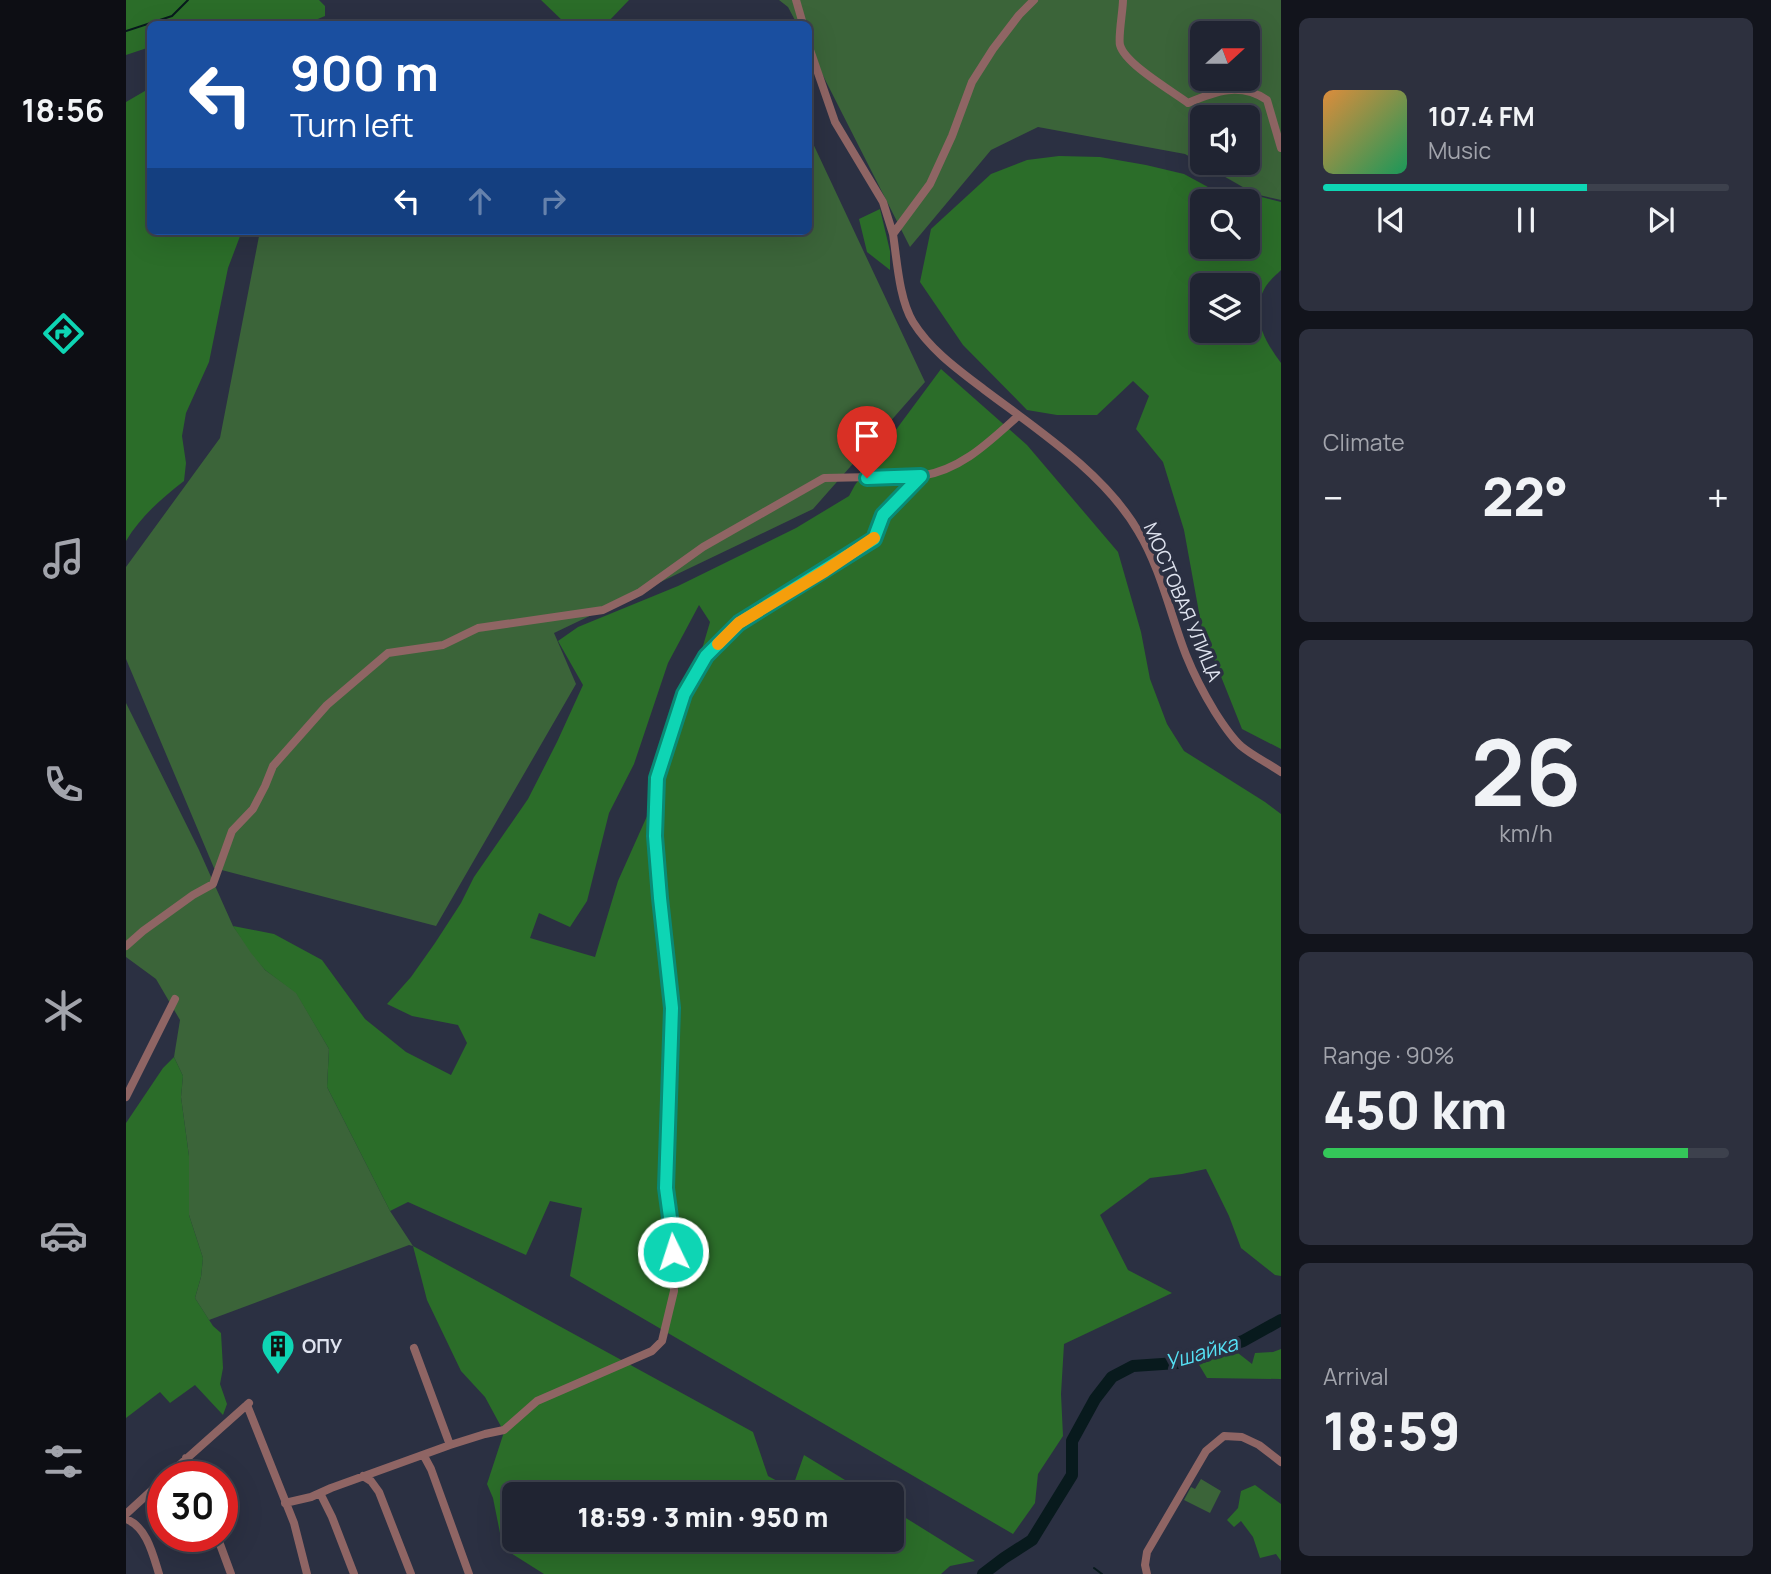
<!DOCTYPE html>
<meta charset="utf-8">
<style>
body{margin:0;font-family:Manrope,sans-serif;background:#2d303e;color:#f1f3f6;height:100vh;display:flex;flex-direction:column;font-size:26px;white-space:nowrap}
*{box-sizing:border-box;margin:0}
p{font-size:23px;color:#a2a4ac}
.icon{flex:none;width:38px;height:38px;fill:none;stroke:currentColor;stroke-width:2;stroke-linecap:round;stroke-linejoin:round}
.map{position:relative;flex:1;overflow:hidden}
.side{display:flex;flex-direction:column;gap:18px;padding:18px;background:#12141c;width:490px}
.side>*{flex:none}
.banner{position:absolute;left:21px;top:21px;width:665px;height:214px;border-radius:10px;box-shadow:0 7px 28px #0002,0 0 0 2px #3d414d;background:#1a4fa0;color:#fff;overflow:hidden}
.needle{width:46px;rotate:69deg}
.buttons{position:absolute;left:1064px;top:21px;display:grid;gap:14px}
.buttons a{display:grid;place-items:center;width:70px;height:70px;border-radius:10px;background:#202432;box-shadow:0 7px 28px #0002,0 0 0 2px #3d414d;font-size:35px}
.speed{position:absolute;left:21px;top:1461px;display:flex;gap:14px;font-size:35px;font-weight:700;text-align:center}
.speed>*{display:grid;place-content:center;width:91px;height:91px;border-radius:50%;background:#202432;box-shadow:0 7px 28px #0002,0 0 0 2px #3d414d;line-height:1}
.speed .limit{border:10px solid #d22;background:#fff;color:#111}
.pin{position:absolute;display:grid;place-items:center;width:60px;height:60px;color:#fff;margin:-72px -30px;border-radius:50% 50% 50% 0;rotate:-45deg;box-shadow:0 0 7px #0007}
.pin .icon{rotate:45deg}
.me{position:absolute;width:77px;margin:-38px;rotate:356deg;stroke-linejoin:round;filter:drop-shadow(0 0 5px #0008)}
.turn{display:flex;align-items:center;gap:24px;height:147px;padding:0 28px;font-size:32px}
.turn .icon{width:91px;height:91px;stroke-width:2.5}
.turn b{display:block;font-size:49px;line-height:60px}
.lanes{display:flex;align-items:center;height:66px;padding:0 28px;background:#0003;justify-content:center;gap:35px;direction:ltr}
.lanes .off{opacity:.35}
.big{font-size:52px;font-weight:800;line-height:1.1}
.side .card{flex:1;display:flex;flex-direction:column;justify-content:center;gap:10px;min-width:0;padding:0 24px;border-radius:10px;background:#2d303e}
.side .dial{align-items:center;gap:0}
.dial b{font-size:91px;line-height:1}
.song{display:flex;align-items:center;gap:21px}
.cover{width:84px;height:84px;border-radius:10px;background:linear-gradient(135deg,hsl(30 70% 55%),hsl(150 70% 35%))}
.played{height:7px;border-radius:4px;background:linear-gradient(90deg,#0ed5b4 65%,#3d414d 65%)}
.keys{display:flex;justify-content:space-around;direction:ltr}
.heat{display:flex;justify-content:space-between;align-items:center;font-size:38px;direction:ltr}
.charge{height:10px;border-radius:5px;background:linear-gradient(90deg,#34c759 90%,#3d414d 0)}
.trip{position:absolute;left:376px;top:1482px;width:402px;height:70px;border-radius:10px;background:#202432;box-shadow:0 7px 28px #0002,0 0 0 2px #3d414d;font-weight:800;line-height:70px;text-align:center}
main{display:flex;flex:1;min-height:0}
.dock{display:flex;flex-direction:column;width:126px;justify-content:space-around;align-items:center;background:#0d0e14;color:#a2a4ac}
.dock .icon{width:49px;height:49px}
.dock .on{color:#0ed5b4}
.dock b{font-size:32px;color:#f1f3f6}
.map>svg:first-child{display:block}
.green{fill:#3b6439;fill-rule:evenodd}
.forest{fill:#2b6d29;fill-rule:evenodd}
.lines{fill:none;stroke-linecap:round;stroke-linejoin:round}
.stream{stroke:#081a1d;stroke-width:2}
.river{stroke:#081a1d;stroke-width:12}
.minor{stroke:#8f6564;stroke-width:8}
.route-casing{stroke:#098a75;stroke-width:18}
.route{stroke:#0ed5b4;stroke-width:12}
.slow{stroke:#f59e0b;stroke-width:12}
.labels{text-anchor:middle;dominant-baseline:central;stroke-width:7;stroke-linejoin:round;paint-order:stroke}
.street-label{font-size:19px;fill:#dfe3ef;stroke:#2b3042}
.poi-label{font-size:19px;font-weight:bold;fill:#dfe3ef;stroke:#2b3042;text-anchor:start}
.water-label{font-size:21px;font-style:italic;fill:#55e1f5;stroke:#2b3042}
</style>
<main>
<nav class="dock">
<b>18:56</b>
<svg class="icon on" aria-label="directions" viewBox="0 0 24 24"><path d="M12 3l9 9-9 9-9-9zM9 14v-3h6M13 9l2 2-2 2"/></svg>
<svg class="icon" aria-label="music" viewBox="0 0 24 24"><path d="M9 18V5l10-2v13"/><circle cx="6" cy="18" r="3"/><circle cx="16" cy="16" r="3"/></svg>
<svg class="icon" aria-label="phone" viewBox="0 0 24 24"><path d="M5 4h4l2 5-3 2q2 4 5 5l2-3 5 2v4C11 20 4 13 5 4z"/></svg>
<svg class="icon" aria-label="climate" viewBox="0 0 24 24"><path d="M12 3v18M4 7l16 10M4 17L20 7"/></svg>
<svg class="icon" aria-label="car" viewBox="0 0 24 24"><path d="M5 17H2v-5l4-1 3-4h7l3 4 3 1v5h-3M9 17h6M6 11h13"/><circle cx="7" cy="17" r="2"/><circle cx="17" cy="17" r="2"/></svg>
<svg class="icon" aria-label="filters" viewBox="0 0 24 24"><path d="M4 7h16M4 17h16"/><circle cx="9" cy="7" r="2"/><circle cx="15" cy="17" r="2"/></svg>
</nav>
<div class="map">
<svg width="1155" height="1574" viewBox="0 0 1155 1574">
<rect width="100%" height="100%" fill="#2b3042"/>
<path class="green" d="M653 0H1155V200L1129 194 1059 154 912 127 865 150 784 247 683 48 682 24H671L662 7ZM1076 33H1122V79H1076ZM1076 117H1122V163H1076Z
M683 135 799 382 687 509 428 633 450 684 310 926 88 868 0 659V567L94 438 134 231H682Z
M0 703 73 850 107 926 139 970 170 992 203 1049 201 1087 264 1211 287 1246 283 1245 83 1320 69 1298 75 1277 77 1258 63 1215V1156L55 1097 57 1076 48 1057 54 1020 30 979 0 957Z
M1075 1479 1095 1491 1084 1513 1058 1500 1065 1487 1069 1489Z"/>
<path class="forest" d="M0 0H193L199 6V16L187 21 186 24H24V47L0 55Z
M415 0H503L481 23 440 24Z
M24 88V231H116L102 268 83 362 60 413 56 436 60 463 58 481C35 499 15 516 0 541V102Z
M933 156 974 157 1020 165 1058 174 1104 199 1128 195 1155 202V270C1150 275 1144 280 1140 286 1123 314 1138 340 1155 363V749L1116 729 1076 629 1058 530 1037 462 1010 429 1023 396 1007 381 971 415H931L901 410 837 345 794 282 805 229 865 174 901 160ZM1122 201V247H1076V201ZM1122 285V331H1076V285Z
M754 209 764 251V270L741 252 733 219Z
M815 369 901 445 992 552 1015 632 1024 679 1041 724 1058 751 1139 802 1155 814V1276L1149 1275 1115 1248 1103 1216 1080 1169 1056 1174 1024 1178 974 1215 1002 1270 1046 1293 938 1344 935 1394 937 1436 912 1474 909 1503 887 1534 444 1276 456 1208 424 1201 400 1255 282 1202 264 1211 201 1087 203 1049 170 993 139 970 125 953 107 926 148 934 196 960 239 1019 280 1052 325 1075 341 1043 332 1025 286 1016 261 1004 285 977 309 943 335 903 348 877 402 799 431 742 457 685 432 641 452 627 552 586 670 528 723 496 729 485ZM573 605 584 622 538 778 492 881 469 957 404 938 413 913 444 927 461 901 483 813 508 764 542 663Z
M48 1057 57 1076 55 1097 63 1156V1215L77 1258 75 1277 69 1298 87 1326 95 1333 97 1368 94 1384 101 1404 97 1415 69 1385 44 1403 34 1392 0 1418V1123L37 1068Z
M287 1246 627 1432 642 1476 666 1489 678 1455 742 1494H388V1540H766L767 1510 849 1561 824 1566 815 1574H418L377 1548 367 1498 361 1484 378 1432 359 1397 335 1371 301 1300Z
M1155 1349V1379L1081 1378 1072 1363 1112 1353 1126 1364 1129 1353 1147 1352Z
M1129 1485 1155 1504V1561L1150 1554 1134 1558 1127 1537 1115 1521 1108 1527 1101 1520 1112 1508 1115 1491Z"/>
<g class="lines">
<path class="stream" d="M0 31 46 16 62 0
M968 1568 976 1574"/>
<path class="river" d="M857 1574 878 1558 906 1540 946 1475V1441L969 1399 986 1377 1007 1366 1051 1363 1117 1341 1155 1320"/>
<path class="minor" d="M670 0 677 24
M908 0 893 15 867 49 846 82 826 136 804 184 767 234C771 260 773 299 787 322 805 351 834 371 860 391 912 430 979 474 1012 531 1035 569 1044 614 1060 655 1068 675 1078 694 1089 712 1096 723 1105 737 1115 746 1127 756 1142 763 1155 772
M997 0C997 10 992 37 994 45 999 64 1046 91 1062 103 1090 91 1114 82 1141 100L1155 148
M682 44 709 122 757 202 767 234
M0 946 17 931 67 895 87 884 106 831 127 809 139 786 147 766 201 705 262 653 317 645 352 628 477 610 514 592 577 547 698 478 795 476C835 470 863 442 892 416
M0 1097 49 999
M288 1348 324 1445
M121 1405 168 1523 181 1574
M298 1456 305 1469 343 1574
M60 1458V1463L66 1477
M237 1476 245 1481 253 1492 285 1574
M40 1477 123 1403
M194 1493 206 1517 228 1574
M159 1503 185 1497 205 1488 324 1445 359 1434 378 1430 411 1401 526 1351 536 1341 548 1291 546 1232 540 1188 546 1008 534 898 529 837 532 778 558 694 580 656 613 623 748 539 757 515 795 476
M0 1514 37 1480
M0 1519C21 1527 27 1555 33 1574
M91 1536 105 1574
M1021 1574 1019 1565 1021 1552 1080 1451 1098 1436 1116 1437 1133 1445 1155 1462"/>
</g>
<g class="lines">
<defs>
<path id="route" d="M547 1252 546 1232 540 1188 546 1008 534 898 529 836 531 778 558 694 580 656 613 623 748 539 757 515 795 476 741 478"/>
</defs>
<use href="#route" class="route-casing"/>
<use href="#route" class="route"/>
<path class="slow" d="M592 644 613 623 699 571 748 538"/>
</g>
<defs>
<symbol id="building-pin" viewBox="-11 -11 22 30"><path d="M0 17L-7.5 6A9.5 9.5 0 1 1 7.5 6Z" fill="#0ed5b4" stroke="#2b3042"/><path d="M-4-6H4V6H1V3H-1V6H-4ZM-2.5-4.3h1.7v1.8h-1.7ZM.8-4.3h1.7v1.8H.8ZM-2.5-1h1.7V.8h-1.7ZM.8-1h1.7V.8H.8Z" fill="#111"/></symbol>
</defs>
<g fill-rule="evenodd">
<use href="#building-pin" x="133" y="1327" width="38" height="52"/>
</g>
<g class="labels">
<g class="street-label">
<text transform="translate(1057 602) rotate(67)">МОСТОВАЯ УЛИЦА</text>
</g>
<g class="poi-label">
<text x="176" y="1346">ОПУ</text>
</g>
<g class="water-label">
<text transform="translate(1075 1352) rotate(-16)">Ушайка</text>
</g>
</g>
</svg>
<div class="buttons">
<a><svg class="needle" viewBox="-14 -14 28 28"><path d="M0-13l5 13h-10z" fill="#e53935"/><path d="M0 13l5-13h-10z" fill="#a2a4ac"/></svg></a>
<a><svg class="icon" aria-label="sound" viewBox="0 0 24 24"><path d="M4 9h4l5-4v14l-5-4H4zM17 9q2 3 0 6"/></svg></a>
<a><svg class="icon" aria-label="search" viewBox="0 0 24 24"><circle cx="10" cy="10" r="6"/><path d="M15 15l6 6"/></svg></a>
<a><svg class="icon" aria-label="layers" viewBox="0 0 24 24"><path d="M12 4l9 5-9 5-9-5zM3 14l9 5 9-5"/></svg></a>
</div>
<div class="speed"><div class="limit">30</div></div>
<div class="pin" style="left:741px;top:478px;background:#d93025"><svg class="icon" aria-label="arrive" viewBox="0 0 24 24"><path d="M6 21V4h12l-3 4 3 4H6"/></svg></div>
<svg class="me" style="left:547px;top:1252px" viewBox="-20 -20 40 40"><circle r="17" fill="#0ed5b4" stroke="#fff" stroke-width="3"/><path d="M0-11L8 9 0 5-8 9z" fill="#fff"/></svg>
<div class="trip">18:59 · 3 min · 950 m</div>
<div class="banner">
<div class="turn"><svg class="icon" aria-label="left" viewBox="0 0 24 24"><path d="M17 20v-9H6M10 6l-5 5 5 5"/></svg><div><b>900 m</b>Turn left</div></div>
<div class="lanes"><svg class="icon" aria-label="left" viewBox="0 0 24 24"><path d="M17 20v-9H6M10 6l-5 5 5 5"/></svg><svg class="icon off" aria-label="ahead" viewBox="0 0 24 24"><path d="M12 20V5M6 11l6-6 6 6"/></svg><svg class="icon off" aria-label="right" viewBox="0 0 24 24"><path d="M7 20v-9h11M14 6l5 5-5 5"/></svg></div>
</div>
</div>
<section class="side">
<div class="card">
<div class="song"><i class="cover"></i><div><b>107.4 FM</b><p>Music</p></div></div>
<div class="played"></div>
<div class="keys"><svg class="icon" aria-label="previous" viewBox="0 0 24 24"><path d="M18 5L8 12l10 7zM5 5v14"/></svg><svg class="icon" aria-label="pause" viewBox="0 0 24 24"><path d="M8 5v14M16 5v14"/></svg><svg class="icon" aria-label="next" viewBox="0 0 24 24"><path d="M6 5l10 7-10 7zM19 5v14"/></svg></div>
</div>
<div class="card"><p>Climate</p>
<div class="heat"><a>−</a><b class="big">22°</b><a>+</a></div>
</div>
<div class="card dial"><b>26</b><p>km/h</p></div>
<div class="card"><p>Range · 90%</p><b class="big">450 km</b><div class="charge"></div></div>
<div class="card"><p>Arrival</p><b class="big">18:59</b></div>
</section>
</main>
